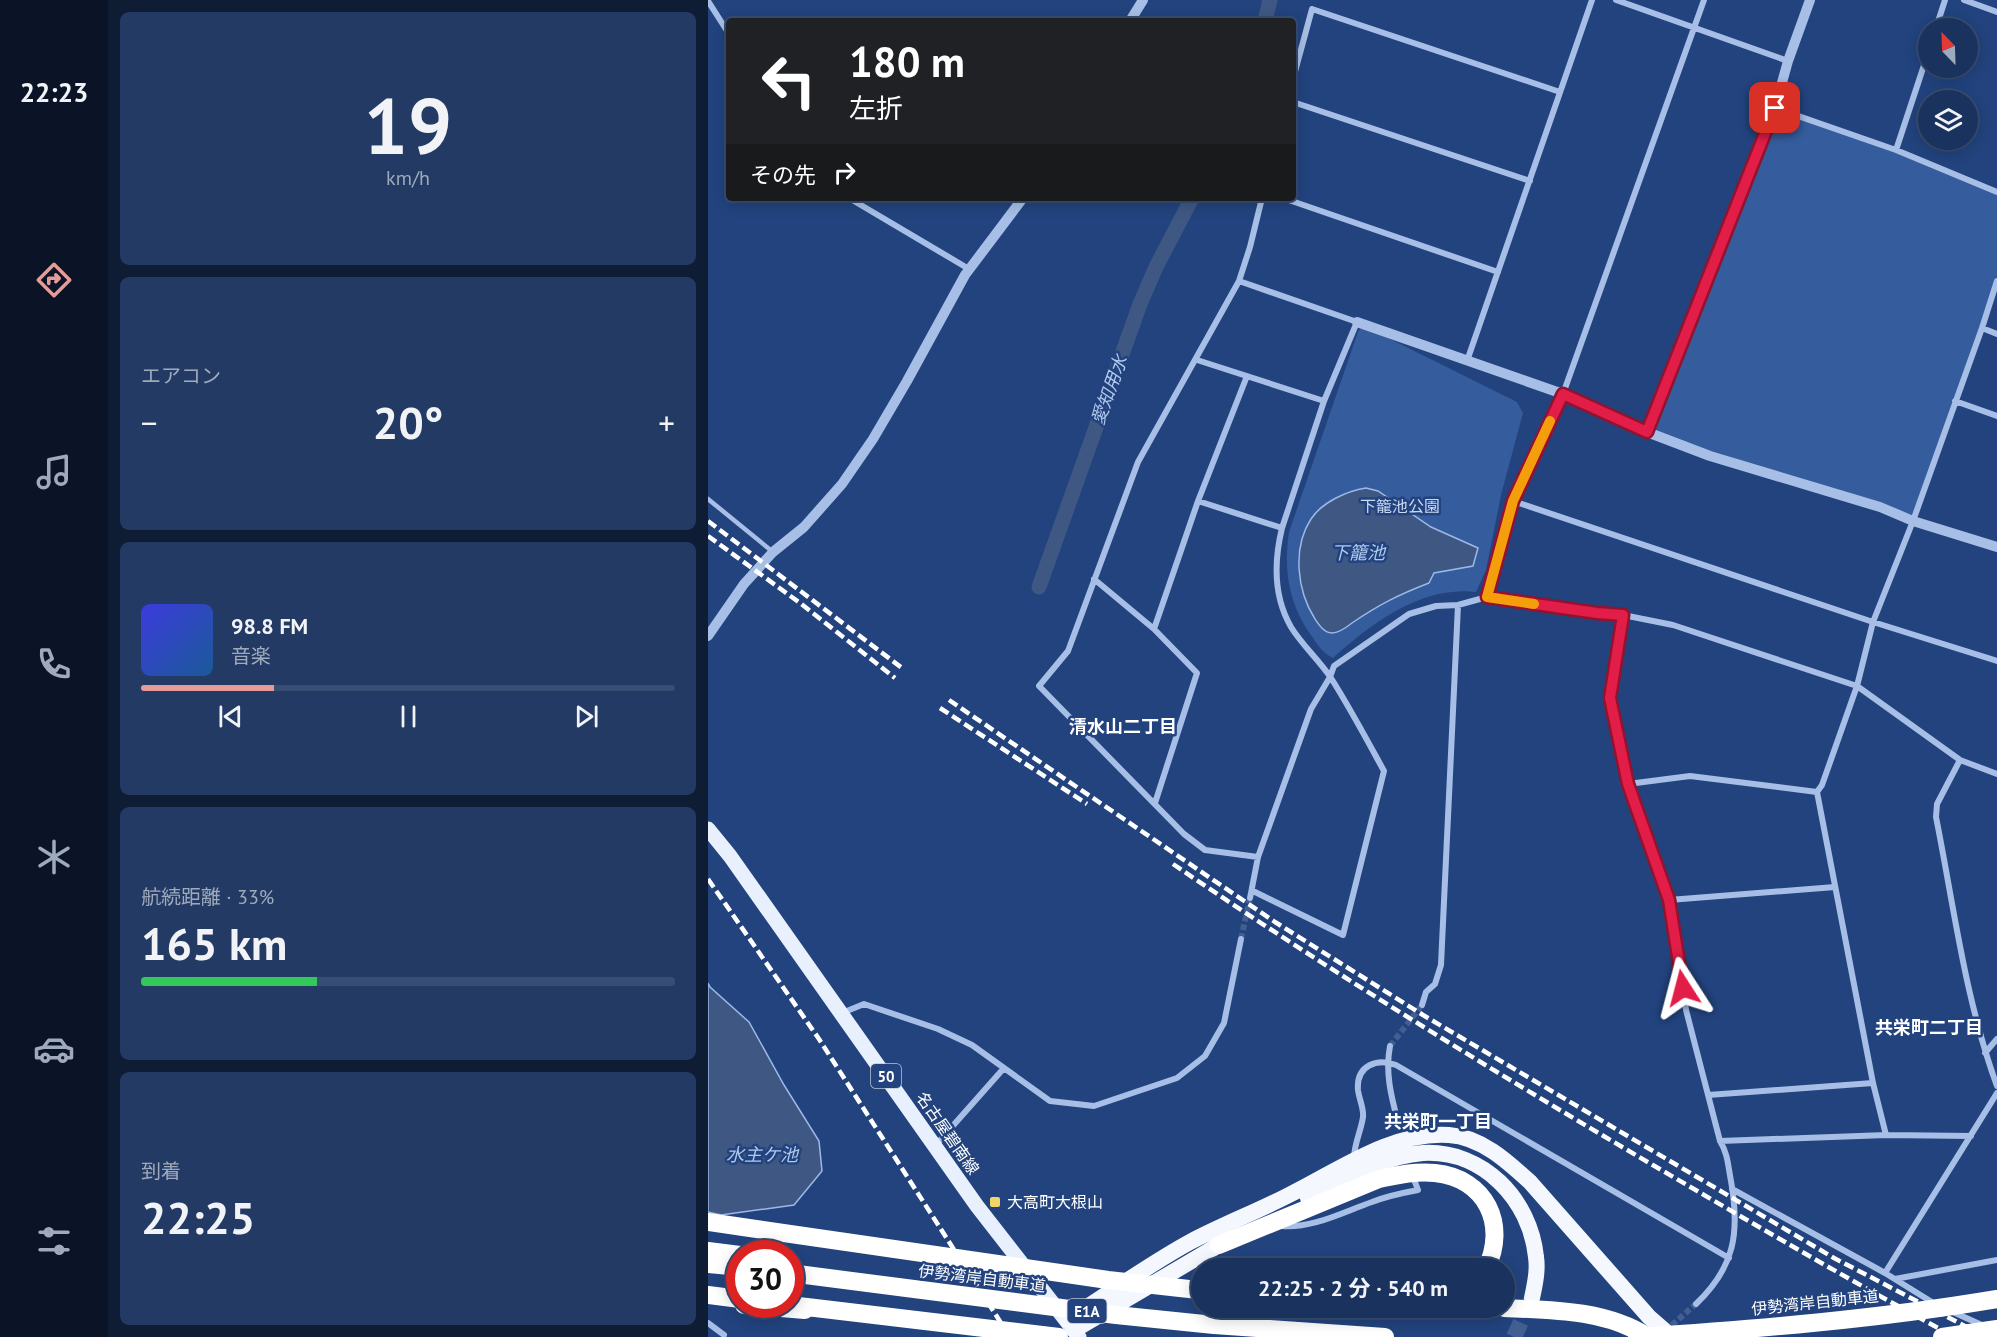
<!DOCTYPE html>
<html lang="ja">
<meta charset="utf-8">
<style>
body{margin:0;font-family:"PT Sans","Noto Sans JP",sans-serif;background:#233a64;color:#f1f3f6;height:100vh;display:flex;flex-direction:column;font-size:22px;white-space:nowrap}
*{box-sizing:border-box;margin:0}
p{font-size:20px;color:#9faabc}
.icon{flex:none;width:33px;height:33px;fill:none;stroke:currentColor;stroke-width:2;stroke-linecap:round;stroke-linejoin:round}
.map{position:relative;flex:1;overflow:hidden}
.sheet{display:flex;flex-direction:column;gap:12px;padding:12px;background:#0e1c34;width:600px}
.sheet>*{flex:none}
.top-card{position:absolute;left:18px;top:18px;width:570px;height:183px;border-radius:6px;box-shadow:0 3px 15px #0003,0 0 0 2px #384d73;background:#202124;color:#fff;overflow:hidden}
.needle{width:39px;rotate:337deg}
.buttons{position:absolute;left:1210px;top:18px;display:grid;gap:12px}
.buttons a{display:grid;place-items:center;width:60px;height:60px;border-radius:50%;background:#1a325e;box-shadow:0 3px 15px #0003,0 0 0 2px #384d73;font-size:30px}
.speed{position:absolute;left:18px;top:1240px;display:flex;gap:12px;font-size:30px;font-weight:700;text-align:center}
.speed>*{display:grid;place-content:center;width:78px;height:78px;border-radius:50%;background:#1a325e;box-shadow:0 3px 15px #0003,0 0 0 2px #384d73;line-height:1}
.speed .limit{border:9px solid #d22;background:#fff;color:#111}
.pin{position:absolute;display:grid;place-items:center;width:51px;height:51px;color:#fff;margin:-26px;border-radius:12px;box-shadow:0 3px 9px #0006}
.me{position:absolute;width:66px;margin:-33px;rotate:351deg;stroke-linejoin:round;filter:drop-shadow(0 0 4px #0008)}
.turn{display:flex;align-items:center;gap:21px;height:126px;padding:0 24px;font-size:27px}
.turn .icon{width:78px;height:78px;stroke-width:2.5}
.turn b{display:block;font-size:42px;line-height:51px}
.then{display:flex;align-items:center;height:57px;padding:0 24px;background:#0003;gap:12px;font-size:22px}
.big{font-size:45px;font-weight:700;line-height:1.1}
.sheet .widget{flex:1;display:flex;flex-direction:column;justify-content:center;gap:9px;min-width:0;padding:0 21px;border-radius:9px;background:#233a64}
.sheet .dial{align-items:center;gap:0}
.dial b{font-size:78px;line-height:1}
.song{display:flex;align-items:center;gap:18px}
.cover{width:72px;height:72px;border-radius:9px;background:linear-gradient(135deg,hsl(240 70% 55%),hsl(210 70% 35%))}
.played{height:6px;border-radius:3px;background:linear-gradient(90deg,#e69b98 25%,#384d73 25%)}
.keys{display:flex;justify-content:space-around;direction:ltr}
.heat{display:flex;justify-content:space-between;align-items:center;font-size:33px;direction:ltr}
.charge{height:9px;border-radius:4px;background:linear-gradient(90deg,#34c759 33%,#384d73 0)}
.trip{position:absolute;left:483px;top:1258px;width:324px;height:60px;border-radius:30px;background:#1a325e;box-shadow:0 3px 15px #0003,0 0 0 2px #384d73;font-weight:700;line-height:60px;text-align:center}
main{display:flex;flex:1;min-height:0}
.dock{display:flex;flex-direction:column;width:108px;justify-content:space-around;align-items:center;background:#0a1426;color:#9faabc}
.dock .icon{width:42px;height:42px}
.dock .active{color:#e69b98}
.dock b{font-size:27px;color:#f1f3f6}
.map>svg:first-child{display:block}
.green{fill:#355c9c}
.water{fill:#3f5883;stroke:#9bb8e8;stroke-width:1.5}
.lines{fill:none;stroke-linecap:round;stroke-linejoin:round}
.canal{stroke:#3f5883;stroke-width:15}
.minor-tunnel{stroke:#435f91;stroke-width:6;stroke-dasharray:6 3;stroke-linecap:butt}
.trunk-tunnel{stroke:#435f91;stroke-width:16;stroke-dasharray:16 8;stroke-linecap:butt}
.service{stroke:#a7bfe6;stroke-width:4.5}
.minor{stroke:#a7bfe6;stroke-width:6}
.tertiary{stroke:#a7bfe6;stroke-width:10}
.primary{stroke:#e8effd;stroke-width:15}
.trunk{stroke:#f4f7fe;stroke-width:16}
.motorway{stroke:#fff;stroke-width:18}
.rail{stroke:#fff;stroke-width:4.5;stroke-dasharray:10 4.5;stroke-linecap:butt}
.motorway-bridge{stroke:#fff;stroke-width:18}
.route-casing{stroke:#92132f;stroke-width:15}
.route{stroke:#e11d48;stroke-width:10}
.slow{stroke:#f59e0b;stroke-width:10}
.poi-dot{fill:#f2d569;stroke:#22437e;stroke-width:2}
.labels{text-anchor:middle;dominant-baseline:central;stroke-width:5;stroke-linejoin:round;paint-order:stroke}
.shield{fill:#22437e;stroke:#bdc7d8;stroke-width:1.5}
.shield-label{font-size:15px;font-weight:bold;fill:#fff}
.park-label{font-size:16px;fill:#cadaf5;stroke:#22437e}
.street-label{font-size:16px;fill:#fff;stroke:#22437e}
.poi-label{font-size:16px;fill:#fff;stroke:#22437e;text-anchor:start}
.water-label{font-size:18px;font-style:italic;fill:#b2c9ee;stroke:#22437e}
.neighbourhood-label{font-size:18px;font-weight:bold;fill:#fff;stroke:#22437e}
</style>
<main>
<nav class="dock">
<b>22:23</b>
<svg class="icon active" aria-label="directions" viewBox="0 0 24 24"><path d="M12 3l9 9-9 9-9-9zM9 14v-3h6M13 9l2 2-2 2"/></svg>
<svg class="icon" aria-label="music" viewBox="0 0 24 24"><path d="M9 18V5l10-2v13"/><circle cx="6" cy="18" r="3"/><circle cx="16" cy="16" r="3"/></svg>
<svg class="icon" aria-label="phone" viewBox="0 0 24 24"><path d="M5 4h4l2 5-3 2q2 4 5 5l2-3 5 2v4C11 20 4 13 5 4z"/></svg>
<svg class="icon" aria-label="climate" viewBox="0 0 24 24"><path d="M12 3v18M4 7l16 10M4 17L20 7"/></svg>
<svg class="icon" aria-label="car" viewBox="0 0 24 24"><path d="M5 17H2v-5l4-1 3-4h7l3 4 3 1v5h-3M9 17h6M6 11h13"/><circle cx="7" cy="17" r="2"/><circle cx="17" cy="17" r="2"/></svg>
<svg class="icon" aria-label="filters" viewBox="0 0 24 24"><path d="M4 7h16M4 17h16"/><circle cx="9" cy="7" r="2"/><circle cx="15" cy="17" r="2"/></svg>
</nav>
<section class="sheet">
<div class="widget dial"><b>19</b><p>km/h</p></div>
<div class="widget"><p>エアコン</p>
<div class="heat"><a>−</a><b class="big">20°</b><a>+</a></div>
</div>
<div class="widget">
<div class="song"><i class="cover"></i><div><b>98.8 FM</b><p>音楽</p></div></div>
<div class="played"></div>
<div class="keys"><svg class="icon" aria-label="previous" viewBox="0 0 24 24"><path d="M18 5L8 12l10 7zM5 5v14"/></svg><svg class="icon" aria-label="pause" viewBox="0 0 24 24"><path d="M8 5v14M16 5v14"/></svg><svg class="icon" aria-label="next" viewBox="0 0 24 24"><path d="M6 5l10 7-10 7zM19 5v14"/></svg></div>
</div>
<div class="widget"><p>航続距離 · 33%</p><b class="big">165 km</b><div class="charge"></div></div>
<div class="widget"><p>到着</p><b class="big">22:25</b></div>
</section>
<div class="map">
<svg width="1289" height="1337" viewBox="0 0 1289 1337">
<rect width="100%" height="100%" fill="#22437e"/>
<path class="green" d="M1067 108 1188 150 1289 192V276L1205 521 939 432Z
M658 327 809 402 815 413 793 495 778 570 768 592C713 586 664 623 625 658 616 654 610 646 605 638 581 606 575 571 581 532L650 332 652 329Z"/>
<path class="water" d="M658 488 670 491 723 527 770 548 765 566 726 573 721 583C690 595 672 604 644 623 639 627 631 633 624 633 616 633 611 625 607 619 589 591 584 548 603 519 614 502 639 491 658 488Z
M0 983 2 987 41 1022 76 1085 111 1141 114 1171 86 1205 13 1215 0 1212Z"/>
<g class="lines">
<path class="canal" d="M557 21 562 0
M331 587 432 304 448 267 484 198"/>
<path class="minor-tunnel" d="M533 939 542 898
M682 1046 714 1005
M957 1331 988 1304"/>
<path class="trunk-tunnel" d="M806 1337 824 1298"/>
<path class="service" d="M0 499 65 552"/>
<path class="minor" d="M908 0 1080 61
M1256 0 1289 12
M0 1 21 34
M1228 28 1237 0
M585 79 604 9 852 92
M585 102 822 181
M1067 108 1188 150 1289 192
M1188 150 1221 50
M141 198 261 269
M575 198 790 272
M531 281 649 322 616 401 574 528C566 561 565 596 583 627 594 645 611 660 623 678 642 708 659 740 676 771L635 935 545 891
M1274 328 1289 334
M489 360 616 401
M759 361 884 0
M1247 401 1289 416
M490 501 574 528
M805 501 1165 622 1289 661
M386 579 446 629 489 673 447 803
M779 597 805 501 855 394 996 0
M915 615 902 698 920 784 961 900 978 1010 1012 1141C1020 1154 1020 1166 1023 1181 1032 1232 1027 1267 988 1304
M446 629 490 501 539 376
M1252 760 1229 804 1228 817C1246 907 1257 999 1289 1086
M920 784 982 776 1109 792
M1109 792 1114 785 1149 686 1165 622 1205 521 1274 328 1289 281
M1109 792 1165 1083 1178 1135
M550 857 497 850 476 834 331 686 360 651 430 462 531 281 542 247 554 198
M542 898 550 857 603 709 622 677 626 666 701 614 728 606 750 605 779 597 889 613 915 615 965 625 1149 686 1252 760 1289 774
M961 900 1127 887
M714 1005 718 992 727 984 733 965 750 605
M134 1013 156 1004 230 1029 264 1045 342 1101 386 1106 469 1078 497 1056 516 1023 533 939
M682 1046C677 1072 683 1096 690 1122
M1277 1053 1289 1039
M1000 1095 1165 1083
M1012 1141 1178 1135 1263 1136
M227 1146 296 1068
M646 1158C646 1144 653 1131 655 1117 656 1108 651 1099 650 1090 648 1065 669 1058 688 1065L1021 1258
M1024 1189 1177 1273 1227 1304
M573 1226C604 1229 635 1212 664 1202 679 1196 694 1193 710 1190L707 1182
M1177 1273 1289 1093
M1187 1279 1289 1260
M1245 1312 1276 1326
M0 1323 16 1335"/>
<path class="tertiary" d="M422 21 435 0
M649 322 855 394 939 432 1002 456 1172 507 1205 521 1289 547
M939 432 1067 108 1080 61 1102 0
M0 636 36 584 65 552 96 527 134 484 165 439 199 381 257 275 315 198"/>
<path class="primary" d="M0 829 22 856 269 1206 371 1337"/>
<path class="trunk" d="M600 1198C635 1180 674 1156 715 1153 775 1150 822 1199 828 1257 830 1270 827 1284 824 1298
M359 1320C400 1294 440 1265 482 1242 514 1225 548 1212 581 1195 630 1171 684 1131 741 1135 773 1137 799 1161 822 1182L941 1317 964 1337
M366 1330 521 1239"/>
<path class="motorway" d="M511 1245 671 1179C690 1175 707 1171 727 1173 778 1178 800 1225 778 1269
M0 1251 32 1255
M0 1264 32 1267
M0 1295 32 1299
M36 1305 97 1310
M796 1308C845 1310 898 1310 940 1337"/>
<path class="rail" d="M0 521 194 668
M0 536 92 603 187 678
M241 700 567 922 715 1015 1126 1258 1278 1337
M232 708 379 804
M465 864C632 978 804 1083 979 1185 1068 1237 1157 1289 1247 1337
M0 879 111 1039 302 1337"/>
<path class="motorway-bridge" d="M0 1222 400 1280 490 1290
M82 1273 408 1315 506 1325 677 1337
M82 1305 351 1337
M929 1337C1049 1329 1170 1319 1289 1299
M1234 1337 1289 1329"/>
</g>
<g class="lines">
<defs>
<path id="route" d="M975 988 961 900 920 784 902 698 915 615 889 613 779 597 805 501 855 394 939 432 1067 108"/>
</defs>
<use href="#route" class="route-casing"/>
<use href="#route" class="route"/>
<path class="slow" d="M826 604 779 597 805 501 842 421"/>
</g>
<rect class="poi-dot" x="281" y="1196" width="12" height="12" rx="3"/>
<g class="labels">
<g class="shield">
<rect x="163" y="1064" width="30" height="24" rx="4.5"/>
<rect x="359.5" y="1299" width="39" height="24" rx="4.5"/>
</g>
<g class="shield-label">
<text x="178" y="1076">50</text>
<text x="379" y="1311">E1A</text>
</g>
<g class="park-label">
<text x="692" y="506">下籠池公園</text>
</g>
<g class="street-label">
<text transform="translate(240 1133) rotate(55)">名古屋碧南線</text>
<text transform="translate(274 1278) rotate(7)">伊勢湾岸自動車道</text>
<text transform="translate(1107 1302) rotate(-6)">伊勢湾岸自動車道</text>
</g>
<g class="poi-label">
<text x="299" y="1202">大高町大根山</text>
</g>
<g class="water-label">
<text transform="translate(401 390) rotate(-70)">愛知用水</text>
<text x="650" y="552">下籠池</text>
<text x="54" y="1154">水主ケ池</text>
</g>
<g class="neighbourhood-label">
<text x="415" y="726">清水山二丁目</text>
<text x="1221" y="1027">共栄町二丁目</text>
<text x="730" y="1121">共栄町一丁目</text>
</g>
</g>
</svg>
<div class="buttons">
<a><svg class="needle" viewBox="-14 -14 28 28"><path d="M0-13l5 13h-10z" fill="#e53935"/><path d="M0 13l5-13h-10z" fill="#9faabc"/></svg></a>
<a><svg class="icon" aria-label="layers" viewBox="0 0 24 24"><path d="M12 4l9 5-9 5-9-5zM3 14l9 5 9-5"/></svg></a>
</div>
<div class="speed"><div class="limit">30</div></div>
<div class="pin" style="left:1067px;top:108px;background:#d93025"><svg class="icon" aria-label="arrive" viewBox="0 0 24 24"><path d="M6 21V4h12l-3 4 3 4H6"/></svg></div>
<svg class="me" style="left:975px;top:988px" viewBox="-20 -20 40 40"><path d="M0-17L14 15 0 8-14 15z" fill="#e11d48" stroke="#fff" stroke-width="4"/></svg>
<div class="trip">22:25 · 2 分 · 540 m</div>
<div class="top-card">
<div class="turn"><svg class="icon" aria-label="left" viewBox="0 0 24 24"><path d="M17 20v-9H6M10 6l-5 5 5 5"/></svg><div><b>180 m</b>左折</div></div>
<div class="then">その先<svg class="icon" aria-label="right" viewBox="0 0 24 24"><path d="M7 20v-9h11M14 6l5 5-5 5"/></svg></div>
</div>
</div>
</main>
